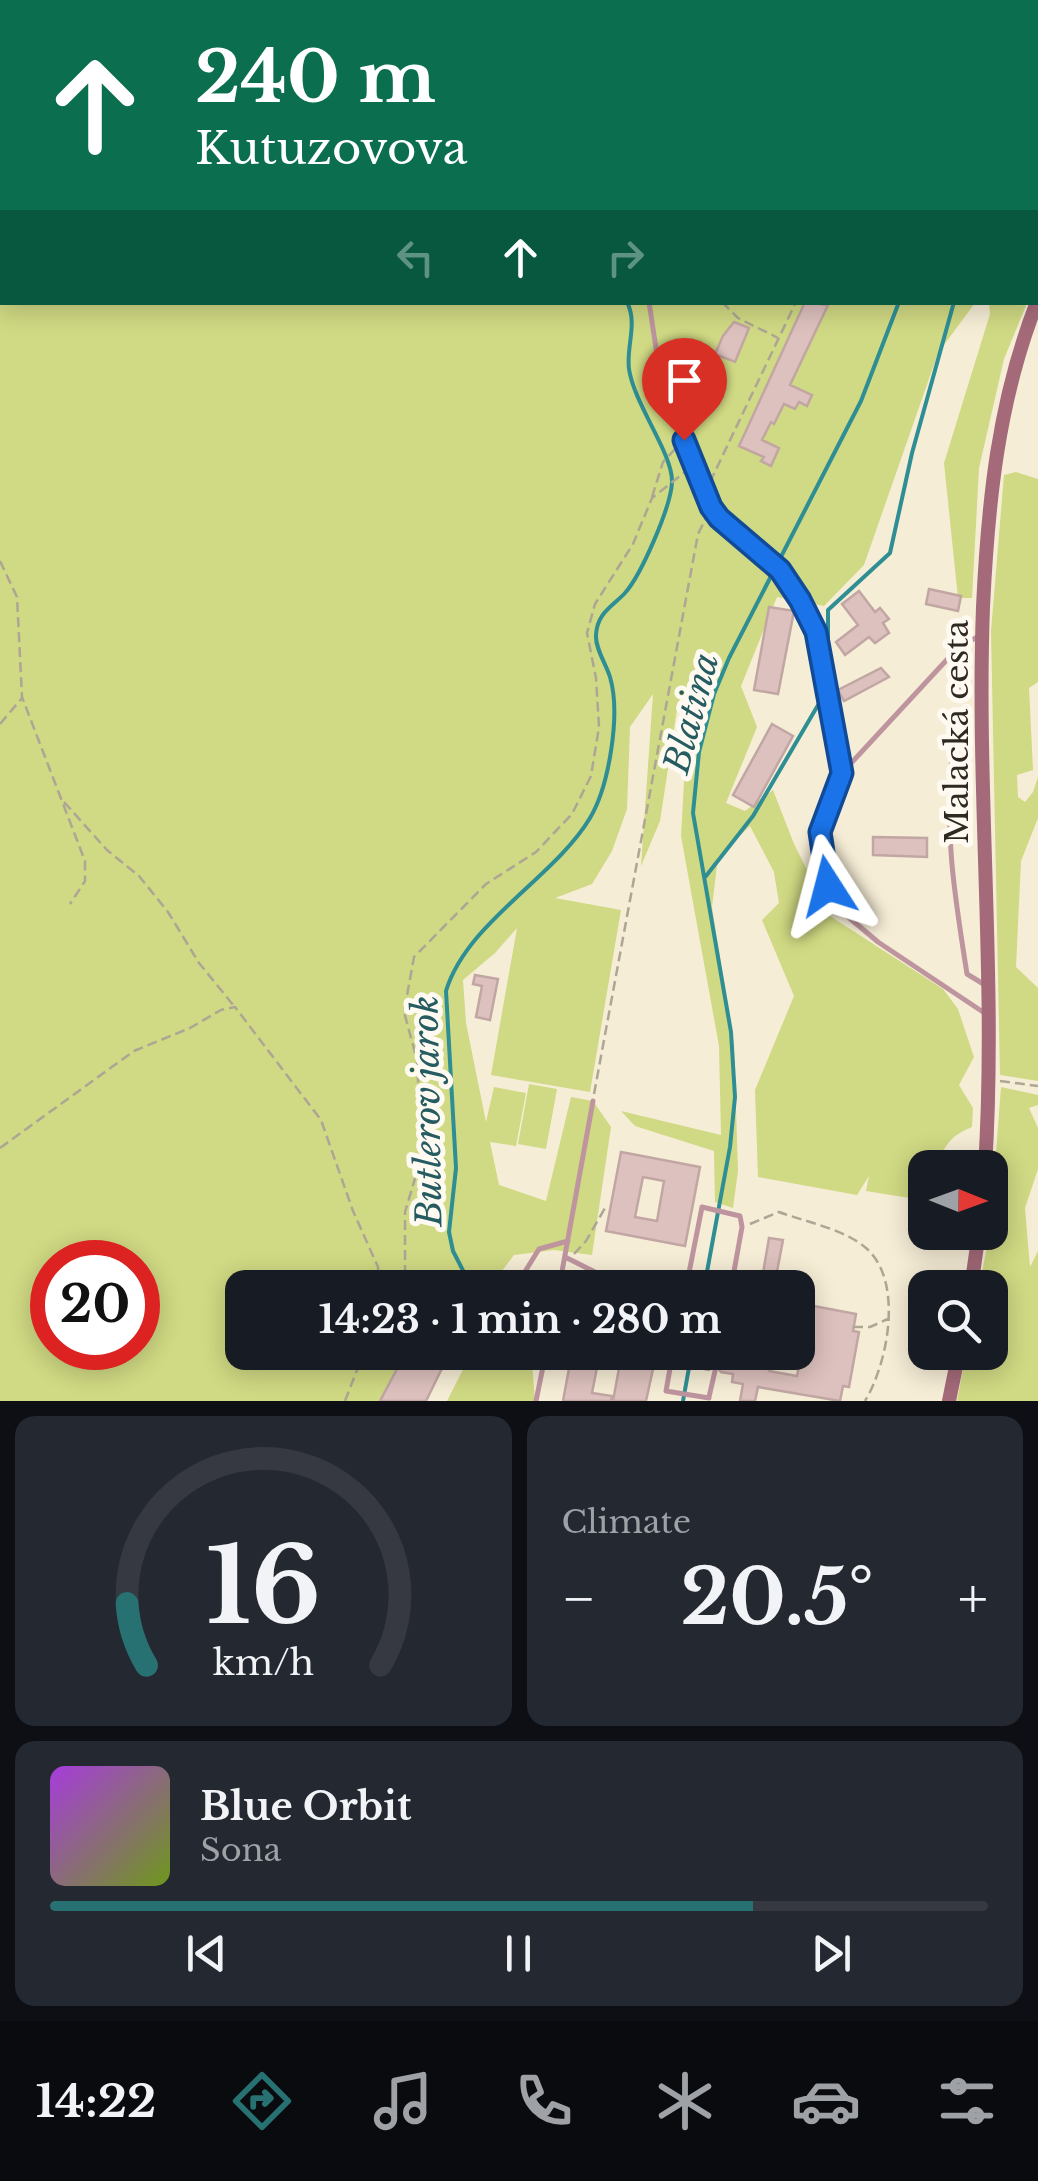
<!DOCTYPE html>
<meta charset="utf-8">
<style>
body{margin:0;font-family:"Libre Baskerville",serif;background:#242831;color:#f1f3f6;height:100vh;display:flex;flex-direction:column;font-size:38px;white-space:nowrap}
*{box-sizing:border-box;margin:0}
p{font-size:32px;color:#9ea1a6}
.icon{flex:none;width:55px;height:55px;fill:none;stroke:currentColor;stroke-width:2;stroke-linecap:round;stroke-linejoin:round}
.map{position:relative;height:1401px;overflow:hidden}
.side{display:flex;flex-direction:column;gap:15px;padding:15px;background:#0d0f14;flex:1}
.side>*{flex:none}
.guide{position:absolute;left:0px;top:0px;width:1040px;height:305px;box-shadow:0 5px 25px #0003;background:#0b6e4f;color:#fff;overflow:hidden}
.needle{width:65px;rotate:91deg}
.fabs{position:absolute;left:908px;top:1150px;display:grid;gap:20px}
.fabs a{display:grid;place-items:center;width:100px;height:100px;border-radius:20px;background:#171b24;box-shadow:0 5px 25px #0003;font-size:50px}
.speed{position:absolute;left:30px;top:1240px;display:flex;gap:20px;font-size:50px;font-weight:700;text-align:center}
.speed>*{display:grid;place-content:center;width:130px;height:130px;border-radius:50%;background:#171b24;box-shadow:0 5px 25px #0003;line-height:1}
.speed .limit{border:15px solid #d22;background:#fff;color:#111}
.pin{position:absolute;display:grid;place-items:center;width:85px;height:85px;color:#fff;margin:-102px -42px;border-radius:50% 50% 50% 0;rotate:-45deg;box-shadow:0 0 10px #0007}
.pin .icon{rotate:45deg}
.me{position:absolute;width:110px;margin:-55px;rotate:351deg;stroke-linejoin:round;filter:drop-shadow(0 0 8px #0008)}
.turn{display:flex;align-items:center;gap:35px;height:210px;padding:0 30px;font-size:45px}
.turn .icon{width:130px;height:130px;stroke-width:2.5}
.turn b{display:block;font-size:70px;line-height:85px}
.lanes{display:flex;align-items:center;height:95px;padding:0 30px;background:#0003;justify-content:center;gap:50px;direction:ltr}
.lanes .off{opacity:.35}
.big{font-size:75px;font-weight:800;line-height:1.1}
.side .widget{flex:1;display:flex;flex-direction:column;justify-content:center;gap:15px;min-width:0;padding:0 35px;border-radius:20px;background:#242831}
.side .dial{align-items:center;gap:0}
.dial svg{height:260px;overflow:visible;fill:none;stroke:#363941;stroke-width:7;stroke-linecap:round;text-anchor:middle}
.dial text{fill:#f1f3f6;stroke:none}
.song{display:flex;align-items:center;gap:30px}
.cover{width:120px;height:120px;border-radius:15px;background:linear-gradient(135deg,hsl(280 70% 55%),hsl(80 70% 35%))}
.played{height:10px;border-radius:5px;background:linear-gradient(90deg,#277172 75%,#363941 75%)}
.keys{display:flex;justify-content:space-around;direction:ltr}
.heat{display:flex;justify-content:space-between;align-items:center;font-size:55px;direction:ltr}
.side .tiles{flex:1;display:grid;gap:15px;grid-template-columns:1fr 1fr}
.widget:last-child{grid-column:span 2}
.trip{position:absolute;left:225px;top:1270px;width:590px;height:100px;border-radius:20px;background:#171b24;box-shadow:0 5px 25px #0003;font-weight:800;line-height:100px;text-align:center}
.tabs{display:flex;height:160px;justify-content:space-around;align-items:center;background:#090b0e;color:#9ea1a6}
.tabs .icon{width:70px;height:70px}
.tabs .current{color:#277172}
.tabs b{font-size:45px;color:#f1f3f6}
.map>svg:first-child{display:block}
.green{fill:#d0d983;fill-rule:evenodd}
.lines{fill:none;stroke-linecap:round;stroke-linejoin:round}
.stream{stroke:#2e8e94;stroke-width:4}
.building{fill:#ddc1be;stroke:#c1a6a3;stroke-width:2.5;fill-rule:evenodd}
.path{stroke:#aea694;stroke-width:2.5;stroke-dasharray:10 5;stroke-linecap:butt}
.service{stroke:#be959f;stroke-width:5}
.secondary{stroke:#a46a79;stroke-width:14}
.route-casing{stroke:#114b97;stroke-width:25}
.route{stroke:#1a73e8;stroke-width:18}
.labels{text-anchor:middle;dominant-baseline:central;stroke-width:10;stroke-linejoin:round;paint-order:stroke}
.street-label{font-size:32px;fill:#2e2a21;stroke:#fefaf1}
.water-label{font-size:35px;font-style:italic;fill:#265c61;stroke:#fefaf1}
</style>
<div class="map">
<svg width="1038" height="1401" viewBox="0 0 1038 1401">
<rect width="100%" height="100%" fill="#f6edd6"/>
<path class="green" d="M0 0H1038V279V2H2V302L975 303 938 353 864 565 824 606 777 597 741 686 757 727 726 803 745 811 773 790 794 844 830 916 943 989 958 1009 974 1057 959 1085 973 1108 972 1127C950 1136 944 1145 938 1167L925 1168V1195L916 1199 866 1191 869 1176 857 1195 758 1177 755 1090 794 996 762 920 779 903 774 872 750 826 718 857 712 907 734 1045 738 1171 733 1208 715 1202 714 1151 635 1126 621 1111 721 1135 719 1046 681 836 687 729 700 672 678 703 660 821 641 866 653 694 630 727 627 809 612 851 592 884 555 898 621 910 590 1092 491 1075 517 928 495 953 463 980 466 1023 486 1122 494 1087 526 1093 516 1146 490 1142 499 1185 546 1201 571 1097 593 1101 611 1127 592 1255 554 1250 514 1255 490 1287 242 1288V1352L407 1353 383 1401H0ZM52 1262H138V1348H52Z
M989 303H1027L1004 359 979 468 972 598H958L944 463 990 314Z
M1016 472 1038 479V682L1029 688 1033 770 1017 775 1018 797 1025 802 1033 792 1038 777V818L1021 861 1016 967 1038 988V1081L1000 1075 991 631 1004 475Z
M529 1084 557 1089 546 1149 518 1144Z
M1001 1087 1038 1095V1105L1029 1108 1038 1128V1169L1025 1208 1030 1267 1038 1251V1401H957L966 1353 990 1352V1288L979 1287 990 1232Z
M495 1353 519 1366 532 1362 535 1401H447L471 1354Z"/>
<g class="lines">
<path class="stream" d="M267 0 269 2
M964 2V0
M1038 30V29
M828 678V610L890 553 912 453 954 302
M706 876 753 816 821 700
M472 1288 453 1251 449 1232 456 1168 446 991C467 922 554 878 590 818 609 786 621 714 610 677 606 664 595 648 596 635 597 613 612 607 625 593 641 575 671 507 672 482 673 454 634 404 629 369 626 346 638 324 627 302
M704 1288 730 1147 735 1097 731 1032 693 813 699 752 714 694 729 658 861 401 899 302
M683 1401 690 1362"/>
</g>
<path class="building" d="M805 302 828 305 790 385 812 395 807 406 799 402 795 409 784 404 774 424 771 422 762 440 779 448 771 466 761 461 764 457 739 446Z
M734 322 749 328 735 362 715 354 723 336Z
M929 589 961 596 958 611 926 604Z
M859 591 875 612 880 608 889 619 883 623 889 633 875 643 869 637 845 655 836 642 858 625 842 604Z
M769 607 794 611 778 694 754 690Z
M881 668 889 677 844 701 838 690Z
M772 724 793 736 754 807 733 795Z
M873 837 927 838V857L873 855Z
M475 975 498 979 490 1020 476 1017 482 986 473 984Z
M621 1152 700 1167 685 1246 606 1231ZM643 1177 664 1181 657 1221 635 1217Z
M769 1238 783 1240 775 1282 762 1279Z
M798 1303 856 1314 853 1331 859 1332 849 1387 843 1386 840 1401 758 1387 755 1401H740L743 1384 732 1382 733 1374 721 1372 715 1365 709 1370 677 1364 671 1357 665 1362 655 1360 646 1401H613L622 1352H706L712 1354 717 1361 724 1356 736 1358 737 1352H773L769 1371 797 1376 805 1334 798 1333Z
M406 1352H450L426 1401H380Z
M572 1352H600L592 1393 612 1396 611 1401H563Z"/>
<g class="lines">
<path class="path" d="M49 2 51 0
M0 49 2 47
M0 86 2 80
M722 302 738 318 778 338
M710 482 796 302
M652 497 663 462 677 447
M0 561 17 597 22 697 85 861V881L70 904
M0 724 22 698
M64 802 107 850 139 876 168 912 199 963 234 1006
M1000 1081 1038 1086
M594 1094 698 534 708 514
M0 1148 134 1051 190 1028 221 1010 235 1007 321 1120 353 1211 378 1267V1288
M750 1224 779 1212C806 1222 844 1229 866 1248 904 1281 888 1363 865 1401
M574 1254 586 1241 605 1208
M398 1288 405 1277V1212L422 1155 417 1060 404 1012 414 957 486 884 536 852 572 814 591 776 599 727 596 678 587 633 595 604 633 544 652 498 685 472
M853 1327H870L888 1319
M345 1401 364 1352"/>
<path class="service" d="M481 0 484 2
M553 2V0
M649 302 662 388 711 507 719 519 780 570 812 620 842 773
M980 635 954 652 842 773 821 832 828 886 847 916 878 942 986 1014
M960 698 965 645
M953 749C943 825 955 899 967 974L985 985
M565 1257 603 1276
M522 1288 526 1270 539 1249 568 1241
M559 1288 593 1101
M686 1288 702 1207 740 1216 742 1227 731 1288
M718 1355V1352
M671 1363 666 1391 709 1398
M709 1397 715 1371
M536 1401 546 1352"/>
<path class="secondary" d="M985 1168C997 981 976 794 983 607 988 502 998 401 1037 302
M971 1288 979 1232
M949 1401 959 1352"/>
</g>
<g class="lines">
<defs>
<path id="route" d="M684 440 711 507 719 518 780 570 800 600 816 632 842 773 820 832 828 886"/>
</defs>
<use href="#route" class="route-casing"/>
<use href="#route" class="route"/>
</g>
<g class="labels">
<g class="street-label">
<text transform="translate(957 732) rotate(-90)">Malacká cesta</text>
</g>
<g class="water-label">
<text transform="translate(691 713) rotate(-75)">Blatina</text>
<text transform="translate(427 1111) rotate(-91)">Butlerov jarok</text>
</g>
</g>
</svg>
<div class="fabs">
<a><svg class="needle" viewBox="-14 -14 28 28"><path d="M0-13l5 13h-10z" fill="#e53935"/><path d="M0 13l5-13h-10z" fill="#9ea1a6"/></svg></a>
<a><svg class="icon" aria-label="search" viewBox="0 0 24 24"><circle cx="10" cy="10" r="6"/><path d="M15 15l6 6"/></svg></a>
</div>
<div class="speed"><div class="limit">20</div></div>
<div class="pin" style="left:684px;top:440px;background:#d93025"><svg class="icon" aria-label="arrive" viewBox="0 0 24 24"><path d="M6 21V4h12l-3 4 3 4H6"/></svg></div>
<svg class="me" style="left:828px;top:886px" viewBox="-20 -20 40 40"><path d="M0-17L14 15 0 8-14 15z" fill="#1a73e8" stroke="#fff" stroke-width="4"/></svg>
<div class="trip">14:23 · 1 min · 280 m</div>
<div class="guide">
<div class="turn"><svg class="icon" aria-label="ahead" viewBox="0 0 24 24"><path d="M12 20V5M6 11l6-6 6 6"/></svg><div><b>240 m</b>Kutuzovova</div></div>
<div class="lanes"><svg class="icon off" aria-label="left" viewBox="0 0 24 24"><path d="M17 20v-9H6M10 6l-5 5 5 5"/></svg><svg class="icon" aria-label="ahead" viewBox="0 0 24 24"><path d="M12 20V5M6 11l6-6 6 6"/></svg><svg class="icon off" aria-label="right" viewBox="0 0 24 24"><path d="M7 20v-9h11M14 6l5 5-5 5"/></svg></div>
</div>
</div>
<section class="side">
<div class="tiles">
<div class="widget dial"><svg viewBox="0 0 100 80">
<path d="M14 69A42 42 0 1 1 86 69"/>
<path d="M14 69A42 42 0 0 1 8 50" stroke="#277172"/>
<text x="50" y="56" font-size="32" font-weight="700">16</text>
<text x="50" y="72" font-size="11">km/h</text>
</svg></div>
<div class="widget"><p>Climate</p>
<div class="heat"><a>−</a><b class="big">20.5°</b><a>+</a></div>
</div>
<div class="widget">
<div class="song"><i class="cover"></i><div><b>Blue Orbit</b><p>Sona</p></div></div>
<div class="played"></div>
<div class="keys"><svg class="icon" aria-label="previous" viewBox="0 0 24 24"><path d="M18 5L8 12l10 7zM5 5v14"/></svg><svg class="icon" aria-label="pause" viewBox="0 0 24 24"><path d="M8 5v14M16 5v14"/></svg><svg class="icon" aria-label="next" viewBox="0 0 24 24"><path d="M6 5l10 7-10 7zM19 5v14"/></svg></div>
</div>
</div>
</section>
<nav class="tabs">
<b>14:22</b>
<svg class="icon current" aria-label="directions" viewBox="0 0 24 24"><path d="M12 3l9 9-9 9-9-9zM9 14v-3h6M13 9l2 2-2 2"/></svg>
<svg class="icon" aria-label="music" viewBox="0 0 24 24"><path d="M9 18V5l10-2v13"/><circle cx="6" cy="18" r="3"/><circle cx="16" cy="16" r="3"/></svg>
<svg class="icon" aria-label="phone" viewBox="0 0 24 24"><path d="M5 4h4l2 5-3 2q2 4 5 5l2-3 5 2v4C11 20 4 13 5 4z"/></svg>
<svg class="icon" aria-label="climate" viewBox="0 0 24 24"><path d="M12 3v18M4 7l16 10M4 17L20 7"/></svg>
<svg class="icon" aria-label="car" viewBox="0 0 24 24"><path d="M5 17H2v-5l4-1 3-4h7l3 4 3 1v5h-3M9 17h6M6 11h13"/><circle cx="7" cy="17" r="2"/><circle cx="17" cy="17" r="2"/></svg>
<svg class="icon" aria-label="filters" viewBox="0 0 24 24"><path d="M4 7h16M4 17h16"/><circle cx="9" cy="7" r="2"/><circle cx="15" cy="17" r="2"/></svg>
</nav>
